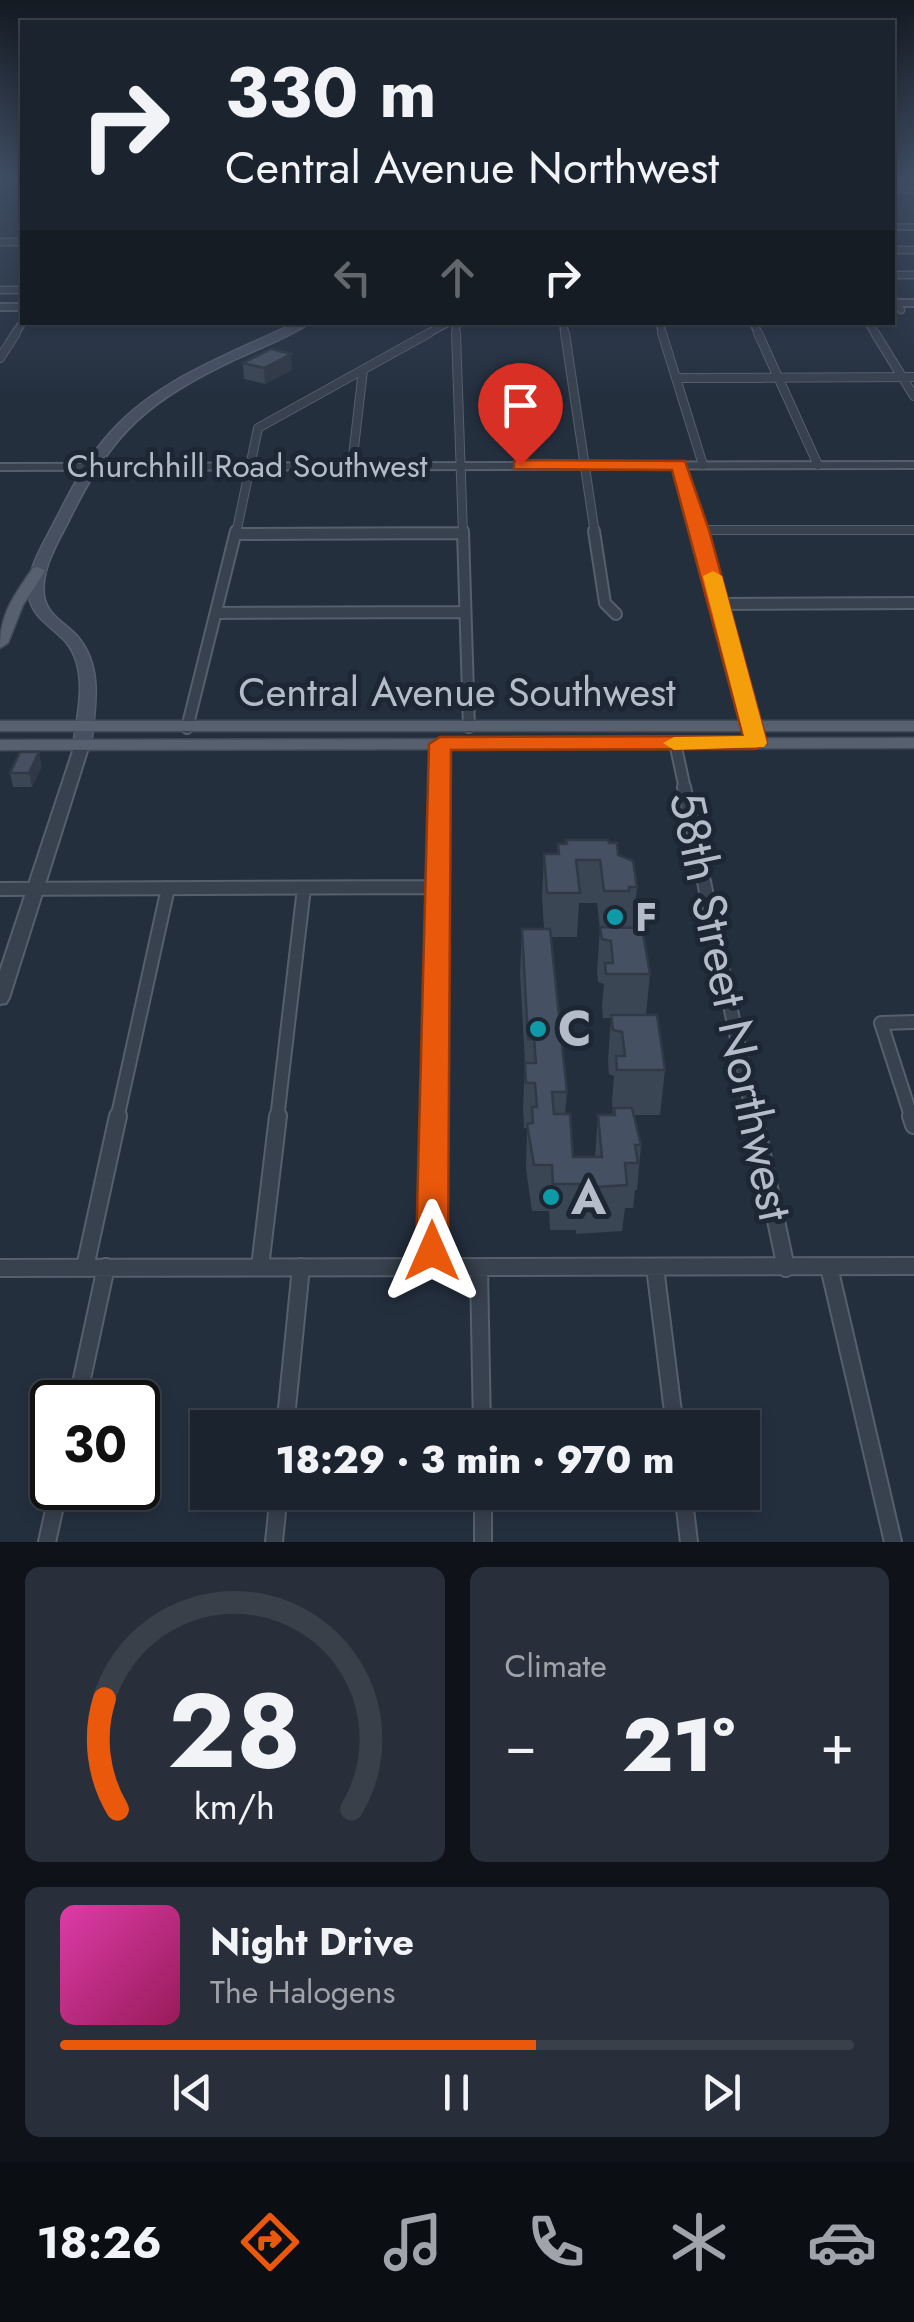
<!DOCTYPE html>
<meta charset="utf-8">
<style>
body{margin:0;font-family:Jost,sans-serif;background:#282f3a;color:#f1f3f6;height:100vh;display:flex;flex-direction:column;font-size:38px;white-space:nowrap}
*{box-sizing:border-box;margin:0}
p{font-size:32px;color:#a0a4aa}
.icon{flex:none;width:55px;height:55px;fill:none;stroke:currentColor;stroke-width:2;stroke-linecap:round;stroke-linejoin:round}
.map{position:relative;height:1542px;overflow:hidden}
.panel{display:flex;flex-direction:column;gap:25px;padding:25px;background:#0f1319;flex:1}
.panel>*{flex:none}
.banner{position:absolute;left:20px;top:20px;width:875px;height:305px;border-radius:0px;box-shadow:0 5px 15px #0003,0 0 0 2px #39404a;background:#1b232e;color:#f1f3f6;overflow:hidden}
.speed{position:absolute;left:30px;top:1380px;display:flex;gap:20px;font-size:50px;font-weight:700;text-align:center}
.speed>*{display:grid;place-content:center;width:130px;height:130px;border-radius:50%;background:#1b232e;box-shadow:0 5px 15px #0003,0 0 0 2px #39404a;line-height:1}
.speed .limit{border:5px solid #111;border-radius:15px;background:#fff;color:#111}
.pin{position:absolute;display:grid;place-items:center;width:85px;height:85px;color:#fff;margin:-102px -42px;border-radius:50% 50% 50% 0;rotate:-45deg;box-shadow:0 0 10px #0007}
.pin .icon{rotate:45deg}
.me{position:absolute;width:110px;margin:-55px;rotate:0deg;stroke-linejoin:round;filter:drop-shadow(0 0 8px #0008)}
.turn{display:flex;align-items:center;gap:35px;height:210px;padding:0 40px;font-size:45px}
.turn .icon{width:130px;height:130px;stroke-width:2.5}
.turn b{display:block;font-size:70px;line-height:85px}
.lanes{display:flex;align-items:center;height:95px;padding:0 40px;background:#0003;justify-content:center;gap:50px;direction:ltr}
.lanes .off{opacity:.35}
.big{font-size:75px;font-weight:800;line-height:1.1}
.panel .tile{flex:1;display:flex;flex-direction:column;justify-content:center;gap:15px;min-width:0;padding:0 35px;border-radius:15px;background:#282f3a}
.panel .dial{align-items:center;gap:0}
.dial svg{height:260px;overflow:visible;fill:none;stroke:#39404a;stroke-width:7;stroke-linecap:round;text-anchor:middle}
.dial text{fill:#f1f3f6;stroke:none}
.song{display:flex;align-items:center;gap:30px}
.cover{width:120px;height:120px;border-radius:15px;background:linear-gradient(135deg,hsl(320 70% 55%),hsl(330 70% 35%))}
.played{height:10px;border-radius:5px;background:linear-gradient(90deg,#ea580c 60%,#39404a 60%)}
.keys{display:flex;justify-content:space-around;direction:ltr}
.heat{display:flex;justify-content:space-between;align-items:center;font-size:55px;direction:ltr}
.panel .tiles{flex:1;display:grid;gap:25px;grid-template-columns:1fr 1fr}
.tile:last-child{grid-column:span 2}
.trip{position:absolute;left:190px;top:1410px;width:570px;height:100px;border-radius:0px;background:#1b232e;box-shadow:0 5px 15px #0003,0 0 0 2px #39404a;font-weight:800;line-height:100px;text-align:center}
.tabs{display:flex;height:160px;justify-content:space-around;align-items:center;background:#0b0e12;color:#a0a4aa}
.tabs .icon{width:70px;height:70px}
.tabs .active{color:#ea580c}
.tabs b{font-size:45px;color:#f1f3f6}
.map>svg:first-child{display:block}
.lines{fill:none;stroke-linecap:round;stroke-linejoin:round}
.minor-far4-casing{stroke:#565f6c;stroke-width:9}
.minor-far3-casing{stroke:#565f6c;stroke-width:10}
.minor-far2-casing{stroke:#565f6c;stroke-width:14}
.minor-far1-casing{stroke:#565f6c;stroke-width:16}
.minor-casing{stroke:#565f6c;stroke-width:20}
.tertiary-casing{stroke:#565f6c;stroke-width:4}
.secondary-casing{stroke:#565f6c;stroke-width:3}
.primary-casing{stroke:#414a57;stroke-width:3}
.minor-far4{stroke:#38414e;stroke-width:6}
.minor-far3{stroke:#38414e;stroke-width:8}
.minor-far2{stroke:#38414e;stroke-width:10}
.minor-far1{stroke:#38414e;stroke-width:12}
.minor{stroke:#38414e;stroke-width:16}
.tertiary{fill:#38414e;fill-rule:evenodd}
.secondary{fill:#465061;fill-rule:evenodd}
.primary{fill:#56606e;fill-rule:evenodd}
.wall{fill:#3b4654;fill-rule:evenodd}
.shaded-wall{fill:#303945}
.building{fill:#455162;stroke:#303945;stroke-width:2.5}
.route{fill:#ea580c;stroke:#983908;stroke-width:2.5}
.slow{fill:#f59e0b}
.culture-dot{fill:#0f9aa8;stroke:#1d2633;stroke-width:4}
.labels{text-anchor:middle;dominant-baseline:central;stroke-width:10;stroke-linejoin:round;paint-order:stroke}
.far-street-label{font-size:32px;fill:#b4bcc9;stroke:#1d2633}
.street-label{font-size:40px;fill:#b4bcc9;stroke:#1d2633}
.poi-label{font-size:40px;font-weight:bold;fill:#b4bcc9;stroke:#1d2633;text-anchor:start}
.near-street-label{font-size:48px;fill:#b4bcc9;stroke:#1d2633}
.near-poi-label{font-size:48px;font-weight:bold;fill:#b4bcc9;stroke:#1d2633;text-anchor:start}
</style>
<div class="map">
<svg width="914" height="1542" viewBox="0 0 914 1542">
<rect width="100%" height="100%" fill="#242f3e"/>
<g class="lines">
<defs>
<path id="minor-far4" d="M0 242H22
M892 250H914
M892 275H914
M0 290H22
M892 297 901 310
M456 322V335
M563 322 565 335
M659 322 663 335
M753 322 759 335
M868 322 876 335
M14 335 23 322
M425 335 449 322"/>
<path id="minor-far3" d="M456 333 463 534
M565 333 595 534
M662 333 703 465
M758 333 818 465
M875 333 914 396
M0 358 16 333
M677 378 914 377
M352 465 363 370
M679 465 699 534
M700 530H914
M236 534 258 428 429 333
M308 534 463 533"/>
<path id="minor-far2" d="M463 531 469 727
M594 531 605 603 616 614
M699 531 756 743
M235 534 463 533
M720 604 914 603
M217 613 464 612
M187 728 236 531
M675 743 685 789
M439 789 440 744"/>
<path id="minor-far1" d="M684 787 754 1119
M0 889 435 887
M117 1119 168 888
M277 1119 304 888
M434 1119 439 787
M912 1119 881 1023 914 1022"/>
<path id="minor" d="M754 1116 786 1268
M911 1116 914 1125
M85 1267 118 1116
M260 1267 278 1116
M655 1267 675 1428
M829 1267 893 1542
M0 1268 914 1266
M431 1268 434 1116
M479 1268 482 1428
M77 1402 106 1267
M285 1428 301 1267
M483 1492V1542
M683 1492 689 1542
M47 1542 59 1488
M274 1542 279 1492"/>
<path id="tertiary" d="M892 187 914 189V193L892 191Z
M892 225H914V229H892Z
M892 300H914V306H892Z
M0 304H22V310H0Z
M914 462V468L0 470V464Z
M82 741 89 745 9 998 6 1003 0 1004V971L75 745Z"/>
<path id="secondary" d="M297 322H311C288 338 261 347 236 359 148 401 114 430 70 518 59 541 40 569 44 596 47 615 65 623 77 636 104 667 95 708 91 745L82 750 76 749 73 745C78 713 89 670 66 642 53 627 32 618 29 596 26 571 42 546 53 525 68 496 83 465 104 440 152 380 230 355 297 322Z"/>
<path id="primary" d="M38 567 45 571 23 605 8 643 0 648C0 613 14 596 33 568Z
M0 721H914V731H0Z
M914 738V748L0 750V740Z"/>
</defs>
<use href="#minor-far4" class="minor-far4-casing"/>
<use href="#minor-far3" class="minor-far3-casing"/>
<use href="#minor-far2" class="minor-far2-casing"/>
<use href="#minor-far1" class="minor-far1-casing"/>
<use href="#minor" class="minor-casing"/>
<use href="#tertiary" class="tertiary-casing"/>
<use href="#secondary" class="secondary-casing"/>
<use href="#primary" class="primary-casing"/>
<use href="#minor-far4" class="minor-far4"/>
<use href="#minor-far3" class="minor-far3"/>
<use href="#minor-far2" class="minor-far2"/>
<use href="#minor-far1" class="minor-far1"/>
<use href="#minor" class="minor"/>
<use href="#tertiary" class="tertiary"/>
<use href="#secondary" class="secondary"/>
<use href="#primary" class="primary"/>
</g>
<path class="wall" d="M243 363 292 370 265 384 244 379Z
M42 766 32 787H13L10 773Z
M609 843 618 855 637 887 633 928 650 974 646 1015 665 1070 660 1115H634L641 1145 637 1190H635L633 1208H625L622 1231 576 1234V1230H550L549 1211H532L526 1169 527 1128H524L523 1108 525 1063 520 973 522 929H544L542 897 544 854H557L558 844ZM579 903H597L600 929 597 971 598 982 604 984 602 1007 603 1018H611L608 1060 609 1074 614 1076 612 1101 613 1115H598L595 1157H573L565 1114 567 1092 551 937H577Z"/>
<path class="shaded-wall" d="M291 354 292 370 265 384 264 368Z
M39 752 42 766 32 787 29 773Z"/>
<path class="building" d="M271 349 291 354 264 368 243 363Z
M20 752H39L29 773H10Z
M566 840H608L609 843H617L618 855 633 861 637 887H629V891H604L600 860H576L580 893H547L544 854H559L558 844H567Z
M600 927 642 928 650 974H606L605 963H613L611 941 602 939Z
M522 929H550L567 1092H552L554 1114H570L573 1157H602L598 1115H615L614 1108H632L641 1145H635L638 1163H625L627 1185 580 1188 579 1184H553L552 1165H534L527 1124 533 1123 532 1107H537L535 1083H526L525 1063H536L534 1039H528Z
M611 1015H657L665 1070H617L616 1056H625L622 1032 613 1030Z"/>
<linearGradient id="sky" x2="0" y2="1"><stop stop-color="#141a22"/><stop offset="0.45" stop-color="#3f4d63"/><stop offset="1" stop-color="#3f4d63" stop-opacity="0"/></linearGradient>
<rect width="914" height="396" fill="url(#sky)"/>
<path class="route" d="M520 460 685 461 709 530 767 743 756 749 451 750 448 1251 443 1261 432 1265 420 1261 416 1251 429 744 440 737 743 736 672 470 514 469V461Z"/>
<path class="slow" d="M713 571 722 576 767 743 764 747 674 750 663 743 674 737 744 736 703 576Z"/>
<g class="culture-dot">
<circle cx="615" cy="917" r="10"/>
<circle cx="538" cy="1029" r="10"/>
<circle cx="551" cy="1197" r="10"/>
</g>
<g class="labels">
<g class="far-street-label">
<text x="247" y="466">Churchhill Road Southwest</text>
</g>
<g class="street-label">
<text x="457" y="692">Central Avenue Southwest</text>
</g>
<g class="poi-label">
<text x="635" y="917">F</text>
</g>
<g class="near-street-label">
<text transform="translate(731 1006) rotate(78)">58th Street Northwest</text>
</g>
<g class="near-poi-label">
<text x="558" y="1029">C</text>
<text x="571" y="1197">A</text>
</g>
</g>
</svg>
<div class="speed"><div class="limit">30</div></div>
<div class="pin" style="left:520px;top:465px;background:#d93025"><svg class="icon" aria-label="arrive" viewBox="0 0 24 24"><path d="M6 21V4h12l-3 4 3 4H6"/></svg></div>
<svg class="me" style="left:432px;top:1251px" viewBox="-20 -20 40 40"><path d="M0-17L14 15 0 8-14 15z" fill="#ea580c" stroke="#fff" stroke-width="4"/></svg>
<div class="trip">18:29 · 3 min · 970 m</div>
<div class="banner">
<div class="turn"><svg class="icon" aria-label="right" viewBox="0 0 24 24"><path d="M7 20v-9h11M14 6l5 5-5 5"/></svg><div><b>330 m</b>Central Avenue Northwest</div></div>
<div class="lanes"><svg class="icon off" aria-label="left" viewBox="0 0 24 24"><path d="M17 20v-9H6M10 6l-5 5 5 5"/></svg><svg class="icon off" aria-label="ahead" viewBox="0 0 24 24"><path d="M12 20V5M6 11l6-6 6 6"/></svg><svg class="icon" aria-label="right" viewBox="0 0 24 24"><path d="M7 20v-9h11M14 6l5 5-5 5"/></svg></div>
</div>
</div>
<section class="panel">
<div class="tiles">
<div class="tile dial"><svg viewBox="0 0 100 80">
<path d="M14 69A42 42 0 1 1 86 69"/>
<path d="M14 69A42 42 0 0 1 10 35" stroke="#ea580c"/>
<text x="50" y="56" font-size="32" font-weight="700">28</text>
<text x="50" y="72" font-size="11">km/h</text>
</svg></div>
<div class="tile"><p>Climate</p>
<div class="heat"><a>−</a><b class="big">21°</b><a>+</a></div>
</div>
<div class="tile">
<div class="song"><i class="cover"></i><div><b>Night Drive</b><p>The Halogens</p></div></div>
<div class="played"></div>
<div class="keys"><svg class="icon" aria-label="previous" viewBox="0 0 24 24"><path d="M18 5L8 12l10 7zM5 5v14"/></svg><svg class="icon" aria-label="pause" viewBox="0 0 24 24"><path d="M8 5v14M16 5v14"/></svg><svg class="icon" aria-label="next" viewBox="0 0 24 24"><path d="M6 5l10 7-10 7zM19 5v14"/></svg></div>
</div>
</div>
</section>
<nav class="tabs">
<b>18:26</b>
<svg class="icon active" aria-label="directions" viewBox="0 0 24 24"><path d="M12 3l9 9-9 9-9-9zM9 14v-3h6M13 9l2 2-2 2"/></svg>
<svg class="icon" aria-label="music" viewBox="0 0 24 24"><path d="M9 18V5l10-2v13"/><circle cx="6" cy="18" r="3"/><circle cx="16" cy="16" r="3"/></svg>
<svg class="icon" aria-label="phone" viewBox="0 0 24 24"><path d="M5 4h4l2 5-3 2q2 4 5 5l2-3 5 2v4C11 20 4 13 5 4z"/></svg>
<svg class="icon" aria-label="climate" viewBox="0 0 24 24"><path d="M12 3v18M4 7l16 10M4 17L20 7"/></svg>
<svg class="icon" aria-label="car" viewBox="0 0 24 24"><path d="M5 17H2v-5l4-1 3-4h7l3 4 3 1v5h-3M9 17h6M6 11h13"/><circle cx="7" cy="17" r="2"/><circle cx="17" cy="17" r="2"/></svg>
</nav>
